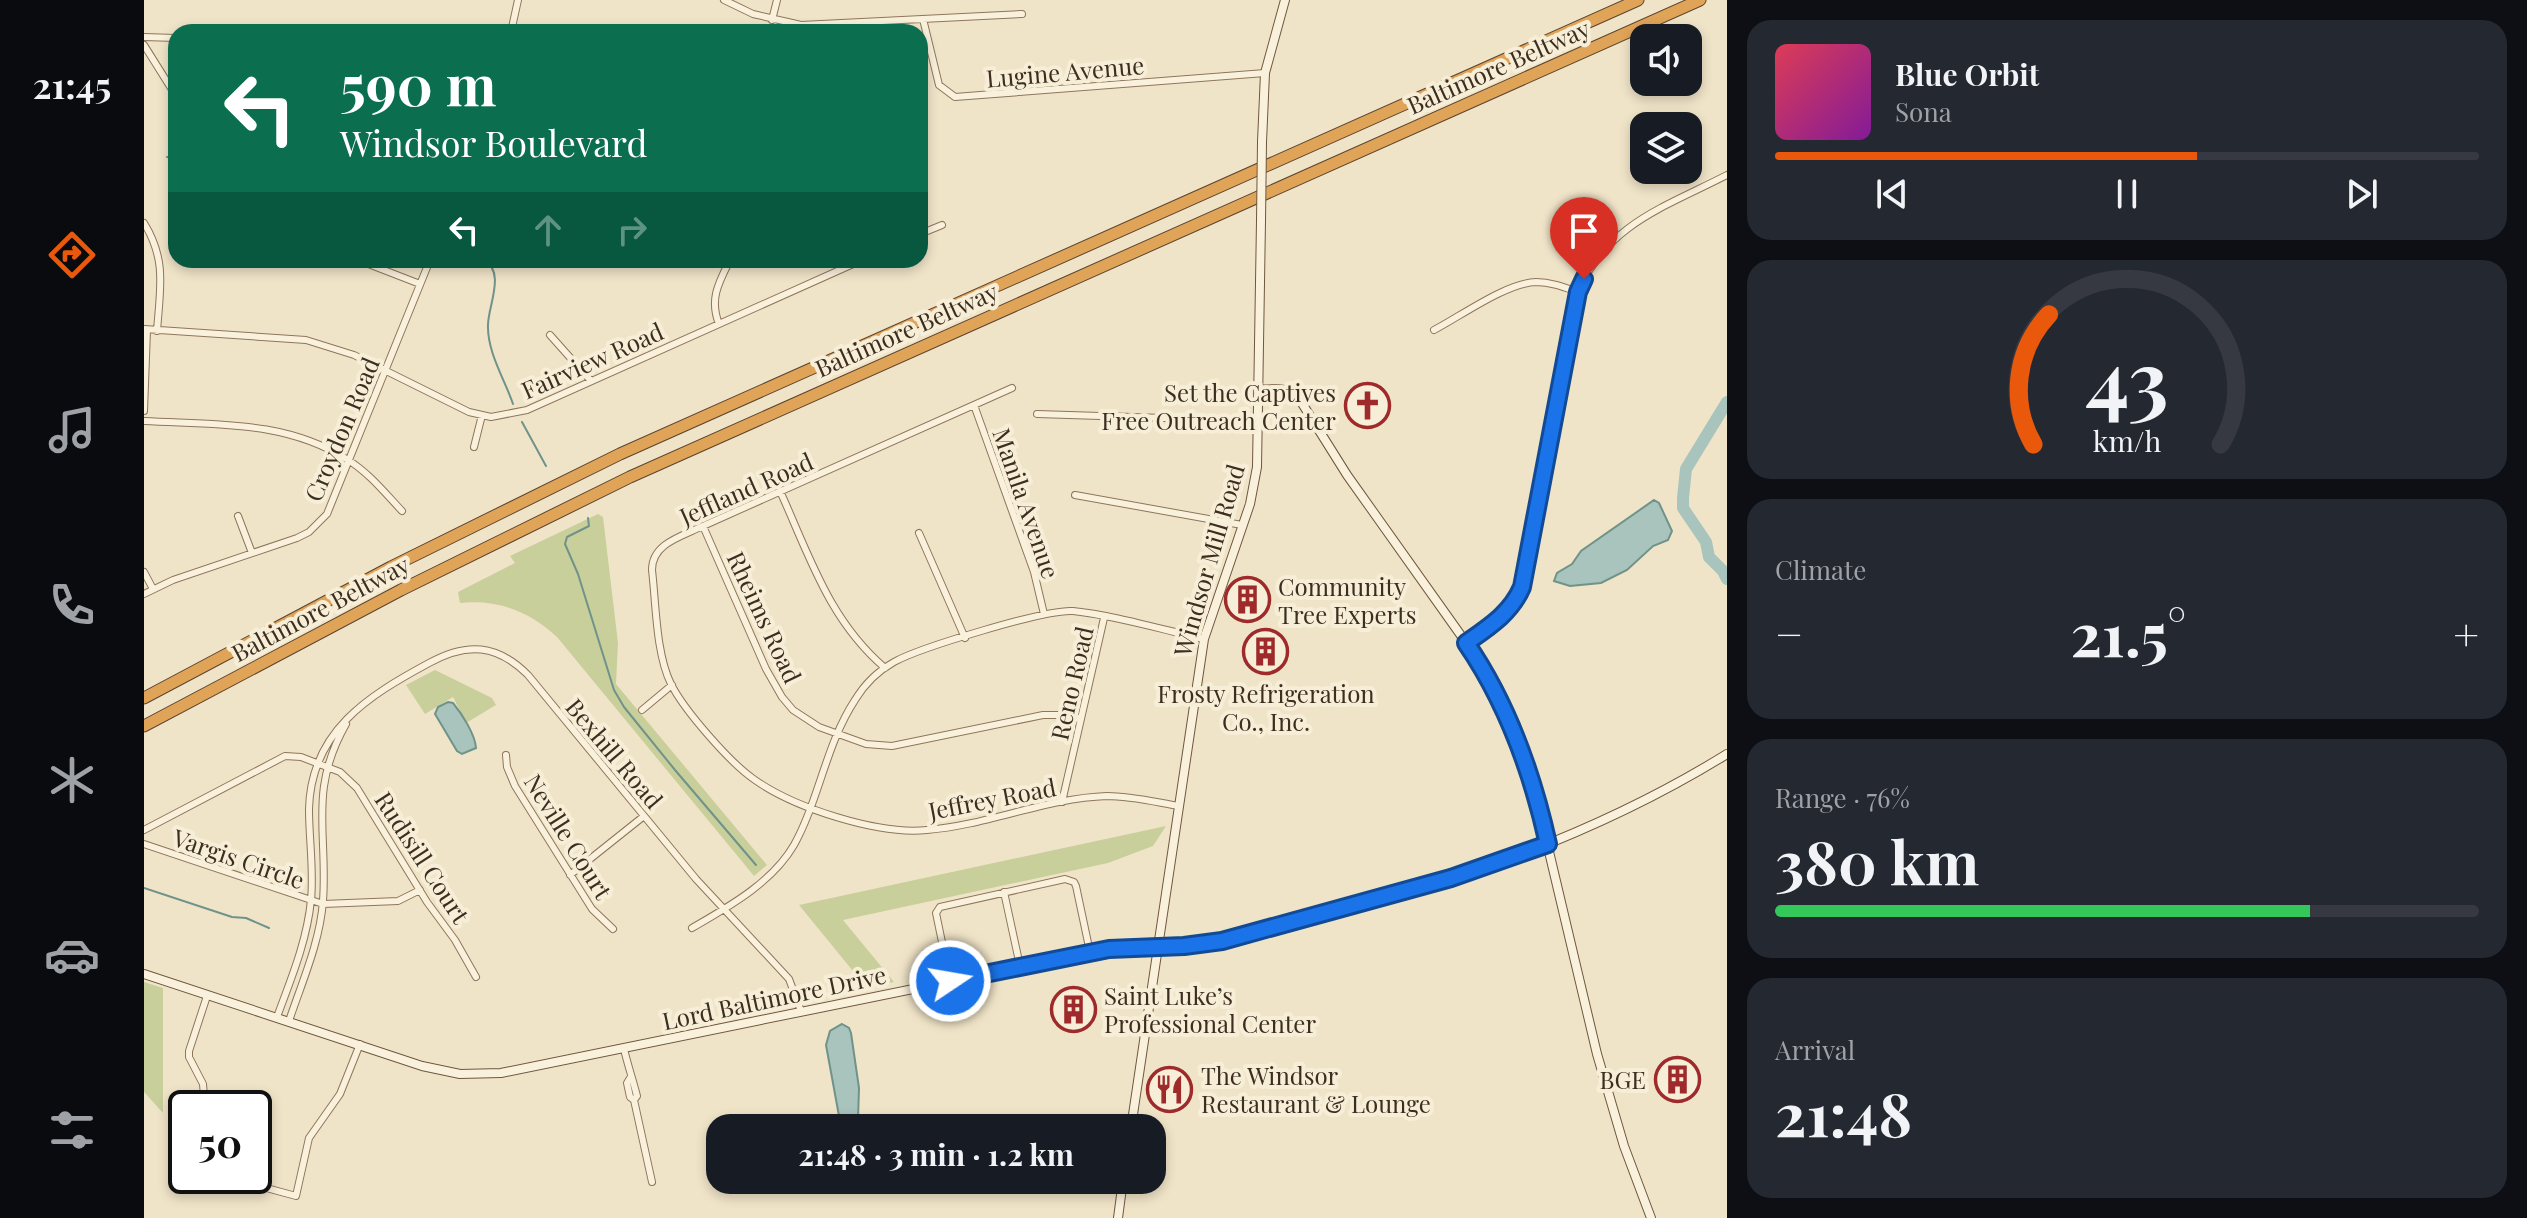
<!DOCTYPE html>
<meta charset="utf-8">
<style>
body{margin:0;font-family:"Playfair Display",serif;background:#242831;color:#f1f3f6;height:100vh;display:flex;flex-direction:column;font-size:30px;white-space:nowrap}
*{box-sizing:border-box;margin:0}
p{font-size:26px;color:#9ea1a6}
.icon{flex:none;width:44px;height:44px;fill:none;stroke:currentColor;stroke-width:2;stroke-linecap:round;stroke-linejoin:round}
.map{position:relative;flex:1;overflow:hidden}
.side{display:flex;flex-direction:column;gap:20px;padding:20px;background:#0d0f14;width:800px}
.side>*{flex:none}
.banner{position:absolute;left:24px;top:24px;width:760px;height:244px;border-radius:24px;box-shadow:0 4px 12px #0003;background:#0b6e4f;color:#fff;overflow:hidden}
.fabs{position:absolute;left:1486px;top:24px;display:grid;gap:16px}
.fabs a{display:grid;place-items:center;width:72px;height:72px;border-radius:16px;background:#171b24;box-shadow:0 4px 12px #0003;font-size:40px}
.speed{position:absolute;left:24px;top:1090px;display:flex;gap:16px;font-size:40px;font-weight:700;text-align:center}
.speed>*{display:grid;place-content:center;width:104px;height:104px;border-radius:50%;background:#171b24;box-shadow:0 4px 12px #0003;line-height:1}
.speed .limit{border:4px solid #111;border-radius:12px;background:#fff;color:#111}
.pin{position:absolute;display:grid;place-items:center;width:68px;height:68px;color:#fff;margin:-82px -34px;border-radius:50% 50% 50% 0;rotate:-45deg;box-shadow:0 0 8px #0007}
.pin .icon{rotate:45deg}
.me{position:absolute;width:88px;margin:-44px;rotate:78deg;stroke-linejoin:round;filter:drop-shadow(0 0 6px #0008)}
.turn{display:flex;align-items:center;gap:28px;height:168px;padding:0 40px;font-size:36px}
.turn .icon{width:104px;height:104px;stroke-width:2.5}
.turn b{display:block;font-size:56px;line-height:68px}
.lanes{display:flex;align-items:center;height:76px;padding:0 40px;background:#0003;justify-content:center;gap:40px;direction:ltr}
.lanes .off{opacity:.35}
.big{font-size:60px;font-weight:700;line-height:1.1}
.side .tile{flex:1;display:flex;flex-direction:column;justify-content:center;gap:12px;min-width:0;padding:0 28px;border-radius:24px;background:#242831}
.side .dial{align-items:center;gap:0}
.dial svg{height:208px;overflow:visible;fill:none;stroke:#363941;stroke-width:7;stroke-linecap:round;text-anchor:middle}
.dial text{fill:#f1f3f6;stroke:none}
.song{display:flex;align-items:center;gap:24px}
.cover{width:96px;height:96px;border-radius:12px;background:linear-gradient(135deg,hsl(350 70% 55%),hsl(290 70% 35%))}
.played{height:8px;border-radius:4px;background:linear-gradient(90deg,#ea580c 60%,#363941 60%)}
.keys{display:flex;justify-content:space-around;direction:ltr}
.heat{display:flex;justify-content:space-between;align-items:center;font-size:44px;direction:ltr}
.charge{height:12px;border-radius:6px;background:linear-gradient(90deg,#34c759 76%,#363941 0)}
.trip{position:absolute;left:562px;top:1114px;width:460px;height:80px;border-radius:24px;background:#171b24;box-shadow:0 4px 12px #0003;font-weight:700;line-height:80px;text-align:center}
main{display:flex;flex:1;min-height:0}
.tab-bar{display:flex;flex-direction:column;width:144px;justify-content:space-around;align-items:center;background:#090b0e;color:#9ea1a6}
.tab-bar .icon{width:56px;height:56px}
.tab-bar .current{color:#ea580c}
.tab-bar b{font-size:36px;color:#f1f3f6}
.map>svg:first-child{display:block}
.green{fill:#c9cf9b}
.water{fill:#a9c4bc;stroke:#6f938a;stroke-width:2}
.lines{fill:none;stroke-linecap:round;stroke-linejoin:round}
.stream{stroke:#6f938a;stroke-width:2}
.river{stroke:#a9c4bc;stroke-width:12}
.minor-casing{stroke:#8d765c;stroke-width:8}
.secondary-casing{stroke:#6f573f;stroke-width:10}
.motorway-casing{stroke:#5b4430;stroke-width:13}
.minor{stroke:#faf1dc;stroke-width:6}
.secondary{stroke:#faf1dc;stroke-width:8}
.motorway{stroke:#e0a458;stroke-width:11}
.secondary-bridge-casing{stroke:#6f573f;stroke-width:10;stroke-linecap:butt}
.secondary-bridge{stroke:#faf1dc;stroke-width:8}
.route-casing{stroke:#114b97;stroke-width:20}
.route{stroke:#1a73e8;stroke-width:14}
.labels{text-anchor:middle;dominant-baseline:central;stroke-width:8;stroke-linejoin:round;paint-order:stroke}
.street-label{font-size:24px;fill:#3d2e20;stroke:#f7eed8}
.poi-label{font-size:24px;fill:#3d2e20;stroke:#f7eed8;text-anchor:start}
</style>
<main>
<nav class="tab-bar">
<b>21:45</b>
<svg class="icon current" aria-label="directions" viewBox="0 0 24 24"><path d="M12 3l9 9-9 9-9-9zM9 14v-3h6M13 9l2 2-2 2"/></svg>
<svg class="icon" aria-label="music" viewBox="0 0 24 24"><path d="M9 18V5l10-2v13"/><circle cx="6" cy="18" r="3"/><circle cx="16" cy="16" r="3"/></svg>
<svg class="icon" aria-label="phone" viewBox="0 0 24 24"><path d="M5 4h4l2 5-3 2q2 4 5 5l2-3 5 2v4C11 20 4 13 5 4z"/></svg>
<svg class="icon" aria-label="climate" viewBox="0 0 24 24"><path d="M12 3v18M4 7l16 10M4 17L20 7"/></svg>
<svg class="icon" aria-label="car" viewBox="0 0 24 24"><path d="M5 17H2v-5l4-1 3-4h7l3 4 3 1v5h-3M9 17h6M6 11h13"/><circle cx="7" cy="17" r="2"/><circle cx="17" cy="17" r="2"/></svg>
<svg class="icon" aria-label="filters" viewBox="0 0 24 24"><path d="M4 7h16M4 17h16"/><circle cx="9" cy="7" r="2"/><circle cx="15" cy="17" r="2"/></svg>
</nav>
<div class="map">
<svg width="1583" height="1218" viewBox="0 0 1583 1218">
<rect width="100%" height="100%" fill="#f0e4c8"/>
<path class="green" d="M454 514 459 517 474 643 472 684 623 865 610 876 413 637C385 611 353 599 316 603L314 592 371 563 366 556Z
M291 670 348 698 352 705 322 723 309 697 281 714 262 685Z
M1022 826 1009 846 964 863 699 920 750 982 722 987 655 905Z
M0 982 19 988V1113L0 1092Z"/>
<path class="water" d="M1510 500 1515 503 1528 531 1524 540 1509 546 1483 570 1457 583 1426 586 1410 581 1413 573 1428 564 1437 551Z
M304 702 309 703C318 714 331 734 332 748L318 754 313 751 291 714 294 707Z
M698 1024 705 1028 707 1033 715 1088 714 1120 704 1125 699 1123 695 1116 682 1045 686 1031Z"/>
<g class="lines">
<path class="stream" d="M23 157 32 159
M340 260C362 272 344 306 344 325 343 352 361 380 369 404
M378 422 402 466
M444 518 445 526 423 537 421 544 434 574 470 690 480 707 531 770 612 865
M0 888 88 917 102 918 125 928"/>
<path class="river" d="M1583 402 1542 469 1539 498V508L1562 542 1565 557 1579 571 1583 579"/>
<defs>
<path id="minor" d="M580 0 609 14 657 25 878 14
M779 19 795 85 811 97 1121 73
M628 20 633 0
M367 32 374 0
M0 37 32 38
M0 45 32 96
M0 223C23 260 16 289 13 331
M776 234 798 225
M214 260 276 284
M575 324C565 299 575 282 586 260
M0 329 162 340 210 355 325 412 347 417 383 410 718 260
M1290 330C1317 316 1362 283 1392 282 1407 282 1420 287 1434 292
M406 335 447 381
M868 388 559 526C539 536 508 543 508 570 512 604 512 654 527 684 540 710 586 763 611 780 651 808 734 835 783 830 844 825 902 798 963 796 987 796 1011 802 1035 806
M830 405 890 572 900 614
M0 411 3 330
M893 414 1115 421
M0 421C71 425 142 420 204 460 225 473 241 493 258 511
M330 447 338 415
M636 491C666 557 685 620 741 668
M931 495 1098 525
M94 516 108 553
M559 526 622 669 638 697 649 710 675 727 722 744 748 746 899 715H919L937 719
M775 533 821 638
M0 572 9 589
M0 594 29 580 153 538 165 532 183 514 286 260
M1322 643C1353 622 1371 610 1382 574L1434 292C1463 224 1521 207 1583 175
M498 710 528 685
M362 755 363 767 371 786 448 909 469 929
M918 802 960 618
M0 830 141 756 157 757 196 772 213 788 283 902 311 940 332 977
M0 844 179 904 254 901 276 890
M426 875 500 816
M860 892 876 966
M548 928C584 907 628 883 650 845 675 800 682 744 711 700 720 685 734 671 750 662 775 648 902 609 929 611 970 615 1019 630 1060 639
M806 981 792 913 796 907 921 879 930 882 932 886 946 952
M133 1017C147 979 163 941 167 900 170 870 165 840 165 809 167 731 224 696 285 663 323 642 353 644 384 675L552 879 645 979 657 1011
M145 1021C158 982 176 942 179 901 184 832 164 791 202 724
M480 1049C484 1066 489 1080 493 1096L490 1100
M486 1078 483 1083 486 1097 490 1100 508 1182
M61 1108 59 1084 45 1057V1051L63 996
M78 1176 152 1196 165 1138 196 1094 216 1044"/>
<path id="secondary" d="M1118 142 1121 73 1141 0
M1115 390C1132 389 1145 386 1156 400L1203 475 1333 658 1362 712 1388 780 1453 1054 1480 1146 1507 1218
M0 974 278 1066 316 1074 357 1073 965 949 1062 944 1099 936C1185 912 1273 892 1357 862 1436 833 1512 798 1583 754
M987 1128 1060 639 1106 504 1113 467 1117 221
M974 1218 979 1180"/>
<path id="motorway" d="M0 698 247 567 476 454 1494 0
M0 726 257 590 486 477 1556 0"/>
</defs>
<use href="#minor" class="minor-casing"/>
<use href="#secondary" class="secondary-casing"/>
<use href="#motorway" class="motorway-casing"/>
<use href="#minor" class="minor"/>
<use href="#secondary" class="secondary"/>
<use href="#motorway" class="motorway"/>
<defs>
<path id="secondary-bridge" d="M1117 221 1118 142"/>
</defs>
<use href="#secondary-bridge" class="secondary-bridge-casing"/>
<use href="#secondary-bridge" class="secondary-bridge"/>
</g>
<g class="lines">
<defs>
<path id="route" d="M806 981 965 949 1040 946 1078 941 1307 878 1404 844C1388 772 1364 704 1322 643 1345 627 1367 613 1378 587L1434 292 1440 279"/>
</defs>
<use href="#route" class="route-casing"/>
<use href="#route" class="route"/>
</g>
<defs>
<symbol id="church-ring" viewBox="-11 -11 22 22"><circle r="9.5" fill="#f7eed8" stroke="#9e2a2b" stroke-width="1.5"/><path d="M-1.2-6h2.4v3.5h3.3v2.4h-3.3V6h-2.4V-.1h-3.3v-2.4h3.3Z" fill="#9e2a2b"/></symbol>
<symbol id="building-ring" viewBox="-11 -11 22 22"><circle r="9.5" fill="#f7eed8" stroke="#9e2a2b" stroke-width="1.5"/><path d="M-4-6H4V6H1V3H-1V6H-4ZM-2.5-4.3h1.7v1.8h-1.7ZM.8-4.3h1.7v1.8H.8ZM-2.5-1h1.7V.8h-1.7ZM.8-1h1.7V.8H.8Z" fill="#9e2a2b"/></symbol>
<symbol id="restaurant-ring" viewBox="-11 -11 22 22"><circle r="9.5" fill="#f7eed8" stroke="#9e2a2b" stroke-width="1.5"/><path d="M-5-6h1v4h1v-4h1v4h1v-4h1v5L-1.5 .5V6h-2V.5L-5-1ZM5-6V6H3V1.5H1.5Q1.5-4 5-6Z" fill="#9e2a2b"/></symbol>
</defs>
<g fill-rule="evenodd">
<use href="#church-ring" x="1198" y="380" width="51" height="51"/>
<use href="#building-ring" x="1078" y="574" width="51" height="51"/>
<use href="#building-ring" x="1096" y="626" width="51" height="51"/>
<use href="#building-ring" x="904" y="984" width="51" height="51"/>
<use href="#building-ring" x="1508" y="1054" width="51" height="51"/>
<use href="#restaurant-ring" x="1000" y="1064" width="51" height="51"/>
</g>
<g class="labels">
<g class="street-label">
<text transform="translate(1354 66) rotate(-24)">Baltimore Beltway</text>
<text transform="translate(921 71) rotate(-5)">Lugine Avenue</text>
<text transform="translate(762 329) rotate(-24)">Baltimore Beltway</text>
<text transform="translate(448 360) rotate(-24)">Fairview Road</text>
<text transform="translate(197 429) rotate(-67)">Croydon Road</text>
<text transform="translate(602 488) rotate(-24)">Jeffland Road</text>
<text transform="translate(883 503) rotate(71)">Manila Avenue</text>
<text transform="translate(1064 560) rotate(-74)">Windsor Mill Road</text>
<text transform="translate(176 608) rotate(-28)">Baltimore Beltway</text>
<text transform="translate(621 617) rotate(65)">Rheims Road</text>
<text transform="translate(927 683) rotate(-77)">Reno Road</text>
<text transform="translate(471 753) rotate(50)">Bexhill Road</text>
<text transform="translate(848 798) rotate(-11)">Jeffrey Road</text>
<text transform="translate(425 836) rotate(58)">Neville Court</text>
<text transform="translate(279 857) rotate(57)">Rudisill Court</text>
<text transform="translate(95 858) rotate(19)">Vargis Circle</text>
<text transform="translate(630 997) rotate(-12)">Lord Baltimore Drive</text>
</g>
<g class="poi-label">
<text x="1192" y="392" text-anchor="end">Set the Captives<tspan x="1192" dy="28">Free Outreach Center</tspan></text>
<text x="1134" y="586">Community<tspan x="1134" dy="28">Tree Experts</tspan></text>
<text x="1122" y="693" text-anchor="middle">Frosty Refrigeration<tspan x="1122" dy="28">Co., Inc.</tspan></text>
<text x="960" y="995">Saint Luke’s<tspan x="960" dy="28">Professional Center</tspan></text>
<text x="1057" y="1075">The Windsor<tspan x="1057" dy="28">Restaurant &amp; Lounge</tspan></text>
<text x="1502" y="1079" text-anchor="end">BGE</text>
</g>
</g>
</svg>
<div class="fabs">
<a><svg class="icon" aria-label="sound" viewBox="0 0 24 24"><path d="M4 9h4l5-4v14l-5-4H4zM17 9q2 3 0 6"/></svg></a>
<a><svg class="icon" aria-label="layers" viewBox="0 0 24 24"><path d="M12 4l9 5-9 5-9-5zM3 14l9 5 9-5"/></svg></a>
</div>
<div class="speed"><div class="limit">50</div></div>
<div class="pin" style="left:1440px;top:279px;background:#d93025"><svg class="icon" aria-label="arrive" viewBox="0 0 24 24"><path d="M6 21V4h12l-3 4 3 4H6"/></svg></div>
<svg class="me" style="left:806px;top:981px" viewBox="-20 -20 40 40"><circle r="17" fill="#1a73e8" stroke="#fff" stroke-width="3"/><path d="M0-11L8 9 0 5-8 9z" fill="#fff"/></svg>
<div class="trip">21:48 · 3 min · 1.2 km</div>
<div class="banner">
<div class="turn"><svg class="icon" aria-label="left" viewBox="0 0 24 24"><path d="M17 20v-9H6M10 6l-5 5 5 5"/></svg><div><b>590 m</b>Windsor Boulevard</div></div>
<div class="lanes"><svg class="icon" aria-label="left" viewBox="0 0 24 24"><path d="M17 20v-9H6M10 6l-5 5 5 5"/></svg><svg class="icon off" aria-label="ahead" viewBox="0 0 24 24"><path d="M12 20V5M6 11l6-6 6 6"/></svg><svg class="icon off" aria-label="right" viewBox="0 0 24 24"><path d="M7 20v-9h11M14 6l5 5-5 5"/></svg></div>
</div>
</div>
<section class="side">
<div class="tile">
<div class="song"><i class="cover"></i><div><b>Blue Orbit</b><p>Sona</p></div></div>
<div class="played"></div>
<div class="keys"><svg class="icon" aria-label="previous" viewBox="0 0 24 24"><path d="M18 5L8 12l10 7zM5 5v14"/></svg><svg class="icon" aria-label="pause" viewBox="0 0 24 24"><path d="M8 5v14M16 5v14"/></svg><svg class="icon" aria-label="next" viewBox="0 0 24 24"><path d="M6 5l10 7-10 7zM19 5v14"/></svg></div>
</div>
<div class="tile dial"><svg viewBox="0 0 100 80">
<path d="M14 69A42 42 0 1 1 86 69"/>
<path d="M14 69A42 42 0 0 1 20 19" stroke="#ea580c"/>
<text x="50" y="56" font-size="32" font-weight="700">43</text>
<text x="50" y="72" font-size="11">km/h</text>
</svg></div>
<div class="tile"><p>Climate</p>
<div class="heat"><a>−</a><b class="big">21.5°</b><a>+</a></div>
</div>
<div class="tile"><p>Range · 76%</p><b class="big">380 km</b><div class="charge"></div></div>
<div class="tile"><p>Arrival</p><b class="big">21:48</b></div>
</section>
</main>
